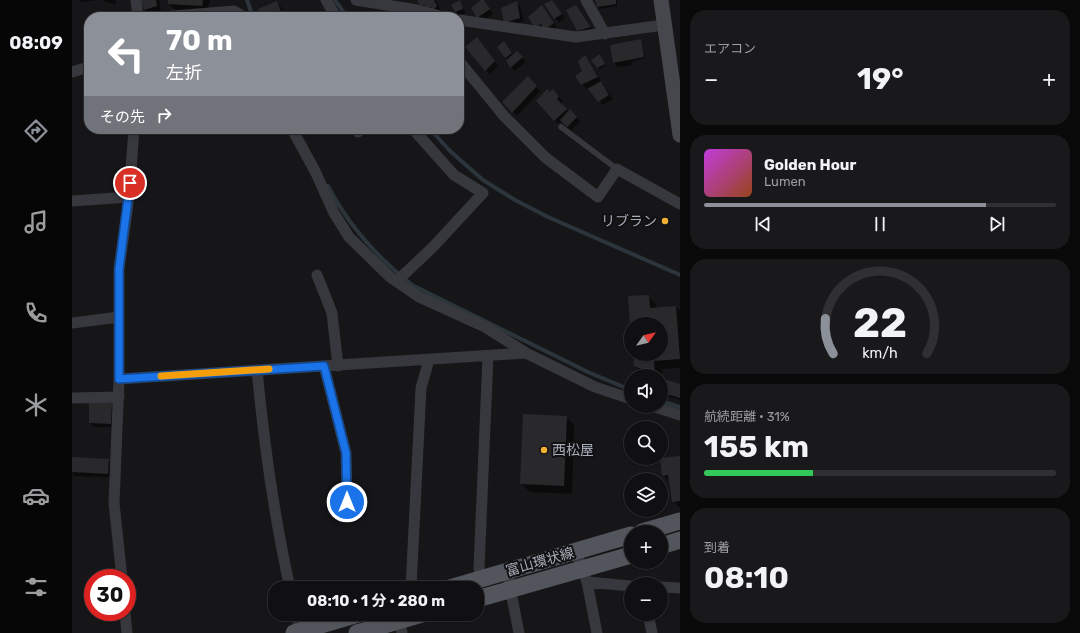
<!DOCTYPE html>
<html lang="ja">
<meta charset="utf-8">
<style>
body{margin:0;font-family:Rubik,"Noto Sans JP",sans-serif;background:#19191b;color:#f1f3f6;height:100vh;display:flex;flex-direction:column;font-size:15px;white-space:nowrap}
*{box-sizing:border-box;margin:0}
p{font-size:13px;color:#9c9d9f}
.icon{flex:none;width:22px;height:22px;fill:none;stroke:currentColor;stroke-width:2;stroke-linecap:round;stroke-linejoin:round}
.map{position:relative;flex:1;overflow:hidden}
.details{display:flex;flex-direction:column;gap:10px;padding:10px;background:#09090a;width:400px}
.details>*{flex:none}
.guide{position:absolute;left:12px;top:12px;width:380px;height:122px;border-radius:16px;box-shadow:0 1px 3px #0004,0 0 0 1px #303032;background:#8c9099;color:#fff;overflow:hidden}
.needle{width:26px;rotate:56deg}
.controls{position:absolute;left:552px;top:317px;display:grid;gap:8px}
.controls a{display:grid;place-items:center;width:44px;height:44px;border-radius:50%;background:#101012;box-shadow:0 1px 3px #0004,0 0 0 1px #303032;font-size:20px}
.speed{position:absolute;left:12px;top:569px;display:flex;gap:8px;font-size:20px;font-weight:700;text-align:center}
.speed>*{display:grid;place-content:center;width:52px;height:52px;border-radius:50%;background:#101012;box-shadow:0 1px 3px #0004,0 0 0 1px #303032;line-height:1}
.speed .limit{border:6px solid #d22;background:#fff;color:#111}
.pin{position:absolute;display:grid;place-items:center;width:34px;height:34px;color:#fff;margin:-17px;border:2px solid #fff;border-radius:50%;box-shadow:0 1px 4px #0007}
.me{position:absolute;width:44px;margin:-22px;rotate:0deg;stroke-linejoin:round;filter:drop-shadow(0 0 3px #0008)}
.turn{display:flex;align-items:center;gap:14px;height:84px;padding:0 16px;font-size:18px}
.turn .icon{width:52px;height:52px;stroke-width:2.5}
.turn b{display:block;font-size:28px;line-height:34px}
.then{display:flex;align-items:center;height:38px;padding:0 16px;background:#0003;gap:8px;font-size:15px}
.big{font-size:30px;font-weight:700;line-height:1.1}
.details .widget{flex:1;display:flex;flex-direction:column;justify-content:center;gap:6px;min-width:0;padding:0 14px;border-radius:16px;background:#19191b}
.details .dial{align-items:center;gap:0}
.dial svg{height:104px;overflow:visible;fill:none;stroke:#303032;stroke-width:7;stroke-linecap:round;text-anchor:middle}
.dial text{fill:#f1f3f6;stroke:none}
.song{display:flex;align-items:center;gap:12px}
.cover{width:48px;height:48px;border-radius:6px;background:linear-gradient(135deg,hsl(290 70% 55%),hsl(20 70% 35%))}
.played{height:4px;border-radius:2px;background:linear-gradient(90deg,#8c9099 80%,#303032 80%)}
.keys{display:flex;justify-content:space-around;direction:ltr}
.heat{display:flex;justify-content:space-between;align-items:center;font-size:22px;direction:ltr}
.charge{height:6px;border-radius:3px;background:linear-gradient(90deg,#34c759 31%,#303032 0)}
.trip{position:absolute;left:196px;top:581px;width:216px;height:40px;border-radius:16px;background:#101012;box-shadow:0 1px 3px #0004,0 0 0 1px #303032;font-weight:700;line-height:40px;text-align:center}
main{display:flex;flex:1;min-height:0}
.dock{display:flex;flex-direction:column;width:72px;justify-content:space-around;align-items:center;background:#060607;color:#9c9d9f}
.dock .icon{width:28px;height:28px}
.dock .current{color:#8c9099}
.dock b{font-size:18px;color:#f1f3f6}
.map>svg:first-child{display:block}
.shadow{fill:#0007}
.lines{fill:none;stroke-linecap:round;stroke-linejoin:round}
.stream{stroke:#2c353c;stroke-width:4}
.building{fill:#29292c}
.lane{stroke:#37383d;stroke-width:5.5}
.street{stroke:#37383d;stroke-width:11}
.secondary{stroke:#45474d;stroke-width:15}
.primary{stroke:#53555c;stroke-width:17}
.route-casing{stroke:#114b97;stroke-width:10}
.route{stroke:#1a73e8;stroke-width:7}
.slow{stroke:#f59e0b;stroke-width:7}
.poi-dot{fill:#f2b134;stroke:#111113;stroke-width:1.5}
.labels{text-anchor:middle;dominant-baseline:central;stroke-width:4;stroke-linejoin:round;paint-order:stroke}
.poi-label{font-size:14px;fill:#a8adb8;stroke:#111113;text-anchor:end}
.street-label{font-size:14px;fill:#a8adb8;stroke:#111113}
</style>
<main>
<nav class="dock">
<b>08:09</b>
<svg class="icon current" aria-label="directions" viewBox="0 0 24 24"><path d="M12 3l9 9-9 9-9-9zM9 14v-3h6M13 9l2 2-2 2"/></svg>
<svg class="icon" aria-label="music" viewBox="0 0 24 24"><path d="M9 18V5l10-2v13"/><circle cx="6" cy="18" r="3"/><circle cx="16" cy="16" r="3"/></svg>
<svg class="icon" aria-label="phone" viewBox="0 0 24 24"><path d="M5 4h4l2 5-3 2q2 4 5 5l2-3 5 2v4C11 20 4 13 5 4z"/></svg>
<svg class="icon" aria-label="climate" viewBox="0 0 24 24"><path d="M12 3v18M4 7l16 10M4 17L20 7"/></svg>
<svg class="icon" aria-label="car" viewBox="0 0 24 24"><path d="M5 17H2v-5l4-1 3-4h7l3 4 3 1v5h-3M9 17h6M6 11h13"/><circle cx="7" cy="17" r="2"/><circle cx="17" cy="17" r="2"/></svg>
<svg class="icon" aria-label="filters" viewBox="0 0 24 24"><path d="M4 7h16M4 17h16"/><circle cx="9" cy="7" r="2"/><circle cx="15" cy="17" r="2"/></svg>
</nav>
<div class="map">
<svg width="608" height="633" viewBox="0 0 608 633">
<rect width="100%" height="100%" fill="#161618"/>
<path class="shadow" d="M6 0H25L9 2Z
M31 0H44V4L33 2Z
M70 0H87L89 10 77 14 73 10Z
M97 0H138L135 12 103 10 97 4Z
M346 0H363L369 10 365 13 354 10Z
M411 0 421 14 410 22 406 18Z
M524 0H545V6L527 9Z
M204 2 210 8 214 17H191Z
M387 2 394 13 387 16 380 6Z
M444 3 448 6 452 21 436 27 430 9Z
M474 4 483 5 493 18 487 23Z
M470 6 485 27 477 33 464 27Z
M504 6 508 10 522 31 510 35 506 31 495 11Z
M569 40 573 58 559 62 560 65 545 67 542 63 539 45Z
M409 42 426 66 418 74 394 47Z
M432 42 442 55 449 56 454 62 442 71 434 57Z
M513 56 541 99 531 105 518 89 523 84 514 89 505 76 511 71Z
M528 56 534 65 528 69 526 67Z
M459 81 468 91 445 116 431 102Z
M478 94H485L491 101 488 104 497 112 502 114 508 122 499 130 490 121 486 124 483 120Z
M576 296 584 304 585 309 604 307 608 311V368L590 369 591 380 608 385V400L589 395V376H577L571 374 563 366 562 354H589V324H560Z
M40 404 43 408V427H22L18 423Z
M494 417 502 425 500 494 458 492 449 484Z
M608 457V507H607L601 501 597 481 591 475Z
M0 459 36 460 40 464V477L1 476Z"/>
<g class="lines">
<path class="stream" d="M175 0 181 17
M263 0 275 17
M358 129 378 151 411 180 443 200 476 217 608 275
M256 186C276 225 306 258 340 285L518 373 559 390
M589 401 608 407"/>
</g>
<path class="building" d="M69 0H84L85 6 72 10Z
M96 0H131L130 6 96 4Z
M345 0H362L365 6 361 10 359 7 355 9 352 5 349 7Z
M388 0 391 9 383 12 379 5Z
M409 0H412L418 9 405 18 399 8Z
M480 0 490 14 482 19 472 4Z
M523 0H544V4L525 7Z
M205 1 211 17H190L186 9Z
M445 1 448 18 432 23 429 8Z
M470 5 482 23 472 30 469 24 463 28 456 17Z
M504 5 519 27 505 31 494 10Z
M405 37 423 61 413 71 393 47Z
M569 39 572 57 541 63 538 45Z
M432 41 440 53 433 58 425 47Z
M445 51 451 57 438 68 434 60Z
M528 54 533 64 525 68 519 60Z
M513 55 526 77 509 85 503 76 510 71 506 61Z
M456 76 465 86 440 113 430 102Z
M529 81 537 95 526 102 516 89Z
M475 89 478 92 481 89 487 97 485 99 495 109 482 121 464 101Z
M498 109 505 117 495 127 488 120Z
M577 295 578 308 604 306 608 359 582 361 583 374 562 366 561 354H589V324H558L556 296Z
M589 378 608 384V398L589 392Z
M17 402 40 403 39 424 17 423Z
M451 414 495 416 492 486 448 484Z
M608 456V501L600 502 596 475 590 476 588 458Z
M0 457 37 459 36 474 0 472Z"/>
<g class="lines">
<path class="lane" d="M489 127 545 169"/>
<path class="street" d="M64 0 66 17
M254 0 264 17
M284 0 345 10 372 17
M514 0 533 34
M90 17 162 11 172 17
M387 20 504 37 592 25
M387 61 432 116 474 158 526 197 545 169 608 204
M0 72 17 67
M220 129 243 171 262 213 277 237 318 277 347 297 413 327 454 353 523 387 559 399
M286 132 289 129
M0 201 57 197
M245 275 260 313 266 366
M325 281 361 247 411 193 382 175 341 129
M0 323 47 317
M252 366 274 453 275 502
M185 370C192 444 202 516 218 588
M47 379 454 353
M0 398 47 397
M580 406 608 415
M504 552 515 582 525 633
M435 572 447 633
M50 578 42 503 47 379V269L57 197 62 129
M409 579 407 568 416 356
M515 582 559 586
M589 587 608 588
M339 588 349 388 357 360
M53 612 55 633
M224 614 229 633
M576 614 580 633
M326 615 330 633"/>
<path class="secondary" d="M589 0 608 135"/>
<path class="primary" d="M570 532 608 521
M589 546 608 540
M378 588 559 535
M405 599 559 555
M222 633 286 614
M285 633 350 614"/>
</g>
<g class="lines">
<defs>
<path id="route" d="M58 183 47 269V379L252 366 274 453 275 502"/>
</defs>
<use href="#route" class="route-casing"/>
<use href="#route" class="route"/>
<path class="slow" d="M89 376 197 369"/>
</g>
<g class="poi-dot">
<circle cx="593" cy="221" r="4"/>
<circle cx="472" cy="450" r="4"/>
</g>
<g class="labels">
<g class="poi-label">
<text x="585" y="221">リブラン</text>
<text x="480" y="450" text-anchor="start">西松屋</text>
</g>
<g class="street-label">
<text transform="translate(468 562) rotate(-16)">富山環状線</text>
</g>
</g>
</svg>
<div class="controls">
<a><svg class="needle" viewBox="-14 -14 28 28"><path d="M0-13l5 13h-10z" fill="#e53935"/><path d="M0 13l5-13h-10z" fill="#9c9d9f"/></svg></a>
<a><svg class="icon" aria-label="sound" viewBox="0 0 24 24"><path d="M4 9h4l5-4v14l-5-4H4zM17 9q2 3 0 6"/></svg></a>
<a><svg class="icon" aria-label="search" viewBox="0 0 24 24"><circle cx="10" cy="10" r="6"/><path d="M15 15l6 6"/></svg></a>
<a><svg class="icon" aria-label="layers" viewBox="0 0 24 24"><path d="M12 4l9 5-9 5-9-5zM3 14l9 5 9-5"/></svg></a>
<a>+</a>
<a>−</a>
</div>
<div class="speed"><div class="limit">30</div></div>
<div class="pin" style="left:58px;top:183px;background:#d93025"><svg class="icon" aria-label="arrive" viewBox="0 0 24 24"><path d="M6 21V4h12l-3 4 3 4H6"/></svg></div>
<svg class="me" style="left:275px;top:502px" viewBox="-20 -20 40 40"><circle r="17" fill="#1a73e8" stroke="#fff" stroke-width="3"/><path d="M0-11L8 9 0 5-8 9z" fill="#fff"/></svg>
<div class="trip">08:10 · 1 分 · 280 m</div>
<div class="guide">
<div class="turn"><svg class="icon" aria-label="left" viewBox="0 0 24 24"><path d="M17 20v-9H6M10 6l-5 5 5 5"/></svg><div><b>70 m</b>左折</div></div>
<div class="then">その先<svg class="icon" aria-label="right" viewBox="0 0 24 24"><path d="M7 20v-9h11M14 6l5 5-5 5"/></svg></div>
</div>
</div>
<section class="details">
<div class="widget"><p>エアコン</p>
<div class="heat"><a>−</a><b class="big">19°</b><a>+</a></div>
</div>
<div class="widget">
<div class="song"><i class="cover"></i><div><b>Golden Hour</b><p>Lumen</p></div></div>
<div class="played"></div>
<div class="keys"><svg class="icon" aria-label="previous" viewBox="0 0 24 24"><path d="M18 5L8 12l10 7zM5 5v14"/></svg><svg class="icon" aria-label="pause" viewBox="0 0 24 24"><path d="M8 5v14M16 5v14"/></svg><svg class="icon" aria-label="next" viewBox="0 0 24 24"><path d="M6 5l10 7-10 7zM19 5v14"/></svg></div>
</div>
<div class="widget dial"><svg viewBox="0 0 100 80">
<path d="M14 69A42 42 0 1 1 86 69"/>
<path d="M14 69A42 42 0 0 1 8 42" stroke="#8c9099"/>
<text x="50" y="56" font-size="32" font-weight="700">22</text>
<text x="50" y="72" font-size="11">km/h</text>
</svg></div>
<div class="widget"><p>航続距離 · 31%</p><b class="big">155 km</b><div class="charge"></div></div>
<div class="widget"><p>到着</p><b class="big">08:10</b></div>
</section>
</main>
